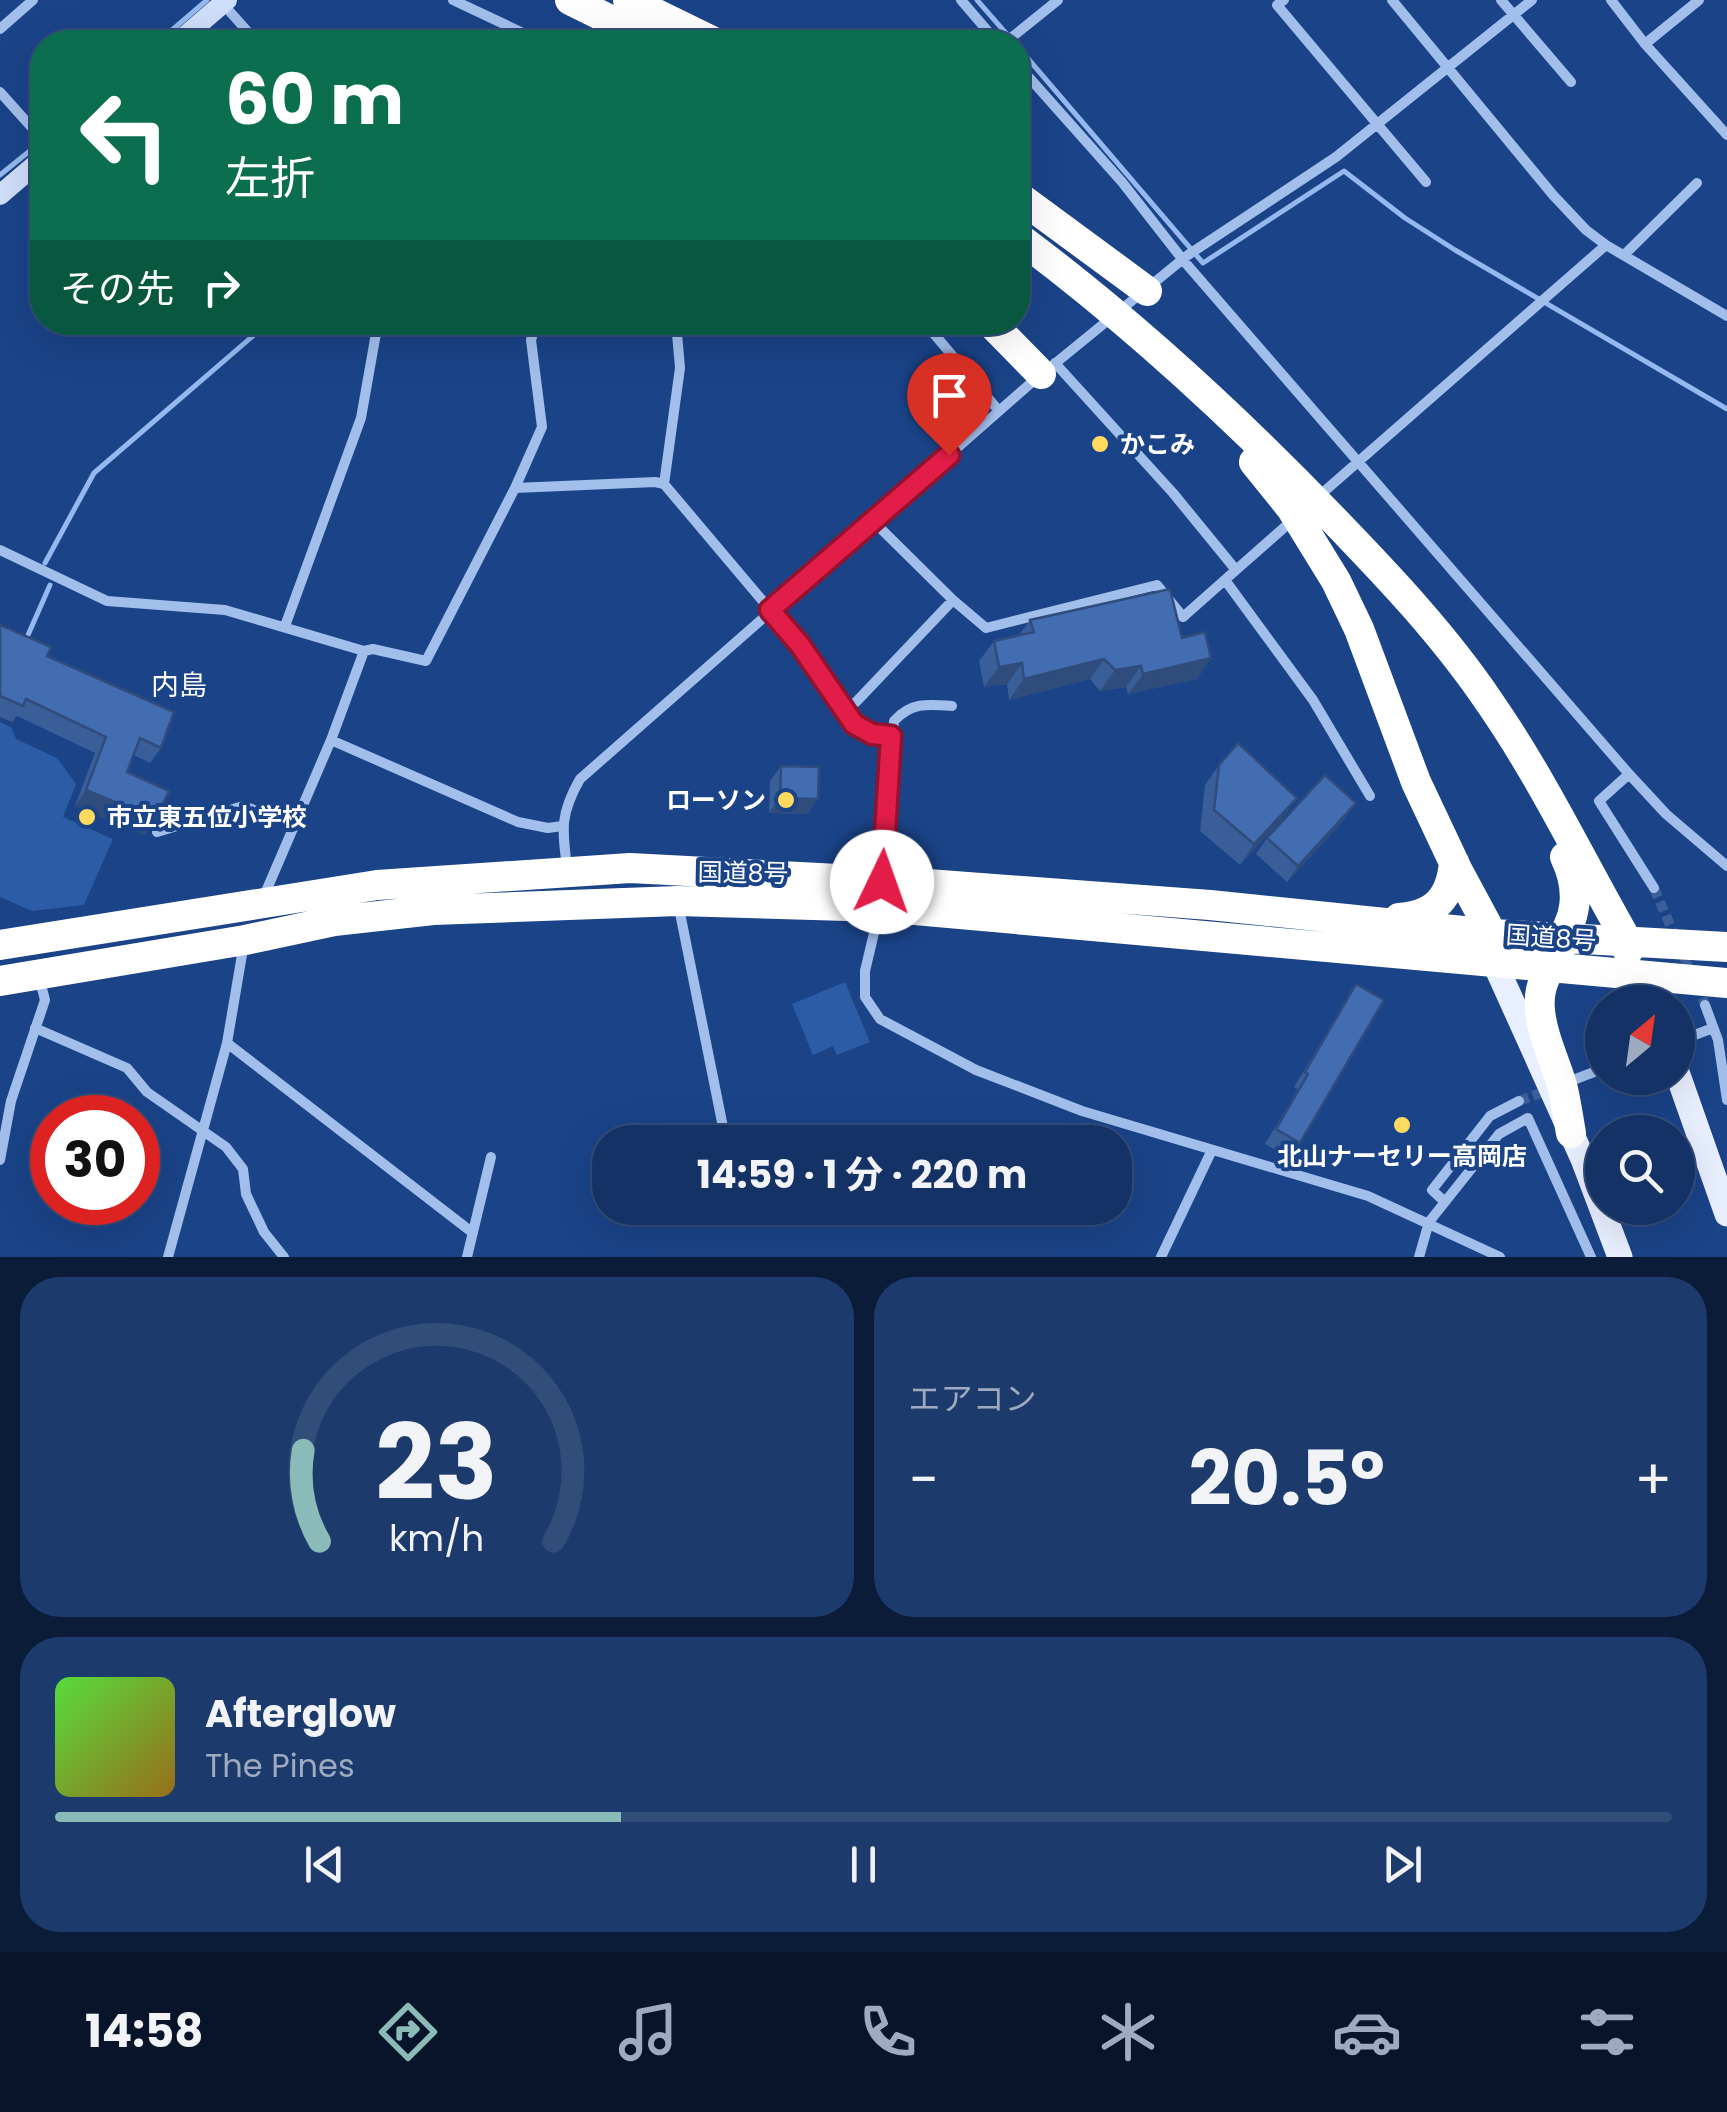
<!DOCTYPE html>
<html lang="ja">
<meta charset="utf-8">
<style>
body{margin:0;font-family:Poppins,"Noto Sans JP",sans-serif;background:#1d3a6c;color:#f1f3f6;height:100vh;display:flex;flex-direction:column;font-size:38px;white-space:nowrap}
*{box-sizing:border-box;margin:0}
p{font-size:32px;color:#9daabf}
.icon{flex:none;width:55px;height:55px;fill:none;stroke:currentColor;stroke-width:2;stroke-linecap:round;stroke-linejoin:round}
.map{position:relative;height:1257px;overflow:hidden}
.details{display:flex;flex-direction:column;gap:20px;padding:20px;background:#0b1c38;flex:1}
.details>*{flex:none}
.hud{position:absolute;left:30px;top:30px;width:1000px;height:305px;border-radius:40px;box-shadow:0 10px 40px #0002,0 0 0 2px #334d7a;background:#0b6e4f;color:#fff;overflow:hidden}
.needle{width:65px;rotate:29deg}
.buttons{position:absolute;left:1585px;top:985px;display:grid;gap:20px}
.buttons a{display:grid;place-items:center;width:110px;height:110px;border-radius:50%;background:#143266;box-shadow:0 10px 40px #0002,0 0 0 2px #334d7a;font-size:50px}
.speed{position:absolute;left:30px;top:1095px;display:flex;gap:20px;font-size:50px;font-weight:700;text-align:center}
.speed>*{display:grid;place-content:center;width:130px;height:130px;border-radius:50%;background:#143266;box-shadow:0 10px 40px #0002,0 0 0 2px #334d7a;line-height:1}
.speed .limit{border:15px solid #d22;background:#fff;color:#111}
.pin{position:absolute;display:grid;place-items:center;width:85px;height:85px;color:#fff;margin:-102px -42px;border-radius:50% 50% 50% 0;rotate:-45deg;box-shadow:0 0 10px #0007}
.pin .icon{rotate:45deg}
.me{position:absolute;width:110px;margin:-55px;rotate:3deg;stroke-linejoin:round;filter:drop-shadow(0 0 8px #0008)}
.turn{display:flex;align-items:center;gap:35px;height:210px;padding:0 30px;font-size:45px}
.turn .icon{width:130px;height:130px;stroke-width:2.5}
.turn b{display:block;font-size:70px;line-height:85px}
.then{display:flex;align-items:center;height:95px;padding:0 30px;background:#0003;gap:20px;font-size:38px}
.big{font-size:75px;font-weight:700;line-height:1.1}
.details .tile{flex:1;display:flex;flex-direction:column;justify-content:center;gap:15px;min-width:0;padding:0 35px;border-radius:40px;background:#1d3a6c}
.details .dial{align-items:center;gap:0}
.dial svg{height:260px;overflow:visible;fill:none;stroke:#334d7a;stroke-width:7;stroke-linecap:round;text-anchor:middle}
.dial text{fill:#f1f3f6;stroke:none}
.song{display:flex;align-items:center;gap:30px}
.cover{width:120px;height:120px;border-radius:15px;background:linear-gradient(135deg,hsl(110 70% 55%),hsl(40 70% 35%))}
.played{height:10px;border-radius:5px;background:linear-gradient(90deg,#8bbbb9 35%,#334d7a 35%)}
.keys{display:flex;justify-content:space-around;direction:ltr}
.heat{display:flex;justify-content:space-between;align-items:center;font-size:55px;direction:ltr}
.details .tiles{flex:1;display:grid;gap:20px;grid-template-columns:1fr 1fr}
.tile:last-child{grid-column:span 2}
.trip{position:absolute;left:592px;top:1125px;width:540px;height:100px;border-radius:40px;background:#143266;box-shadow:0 10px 40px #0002,0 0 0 2px #334d7a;font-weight:700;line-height:100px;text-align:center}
.dock{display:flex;height:160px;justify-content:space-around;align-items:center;background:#081429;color:#9daabf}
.dock .icon{width:70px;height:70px}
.dock .on{color:#8bbbb9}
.dock b{font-size:45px;color:#f1f3f6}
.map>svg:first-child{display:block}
.green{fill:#2d5ca6}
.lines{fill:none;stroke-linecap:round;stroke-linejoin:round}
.stream{stroke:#95b9ef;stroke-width:5}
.street-tunnel{stroke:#3c5f9a;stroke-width:10;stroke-dasharray:10 5;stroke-linecap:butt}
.street{stroke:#a2bfec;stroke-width:10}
.secondary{stroke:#cfdef9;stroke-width:20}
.primary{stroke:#e8efff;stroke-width:25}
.highway{stroke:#fff;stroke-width:30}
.wall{fill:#3a5e98}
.shaded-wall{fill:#2f4c7c}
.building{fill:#436db1;stroke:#2f4c7c;stroke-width:2.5}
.route-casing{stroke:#92132f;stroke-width:25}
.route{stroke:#e11d48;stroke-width:18}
.poi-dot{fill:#ffda5e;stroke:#1a4388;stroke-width:4}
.labels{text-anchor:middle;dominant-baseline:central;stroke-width:8;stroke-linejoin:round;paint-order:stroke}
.poi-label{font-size:25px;font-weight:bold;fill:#fff;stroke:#1a4388;text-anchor:start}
.street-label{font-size:25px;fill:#fff;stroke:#1a4388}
.neighbourhood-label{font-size:28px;fill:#fff;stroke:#1a4388}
</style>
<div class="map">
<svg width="1727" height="1257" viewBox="0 0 1727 1257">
<rect width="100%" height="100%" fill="#1a4388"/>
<path class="green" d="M0 722 11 727 16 739 57 758 76 784 63 817 113 839 84 905 32 911 0 897Z
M845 982 870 1042 837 1055 833 1046 813 1055 792 1004Z"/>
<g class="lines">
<path class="stream" d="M977 0 1011 39
M158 42 207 0
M1018 47 1203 263 1344 171 1405 218 1455 250 1727 409
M0 175 42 141
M45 563 94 473 269 322
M28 635 50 585"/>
<path class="street-tunnel" d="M1654 888 1705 1005
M1678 1041 1692 1036
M1519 1101 1551 1089"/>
<path class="street" d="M453 0 542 42
M961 0 997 42
M1284 0 1277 5 1426 182
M1392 0 1553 195 1586 230 1606 245 1727 316
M1501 0 1571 82
M1611 0 1645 44 1727 135
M223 4 257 42
M0 29 33 0
M1006 42 1058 0
M1645 44 1699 0
M1018 65 1122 182 1183 260 1629 774 1666 814 1727 866
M0 92 42 139
M1624 255 1697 183
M924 322 999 411
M1052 366 1188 255 1336 157 1532 0
M664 484 680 368 676 322
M515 488 542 427 531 340 537 322
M1319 496 1606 245
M873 521 953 600
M0 550 107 601 225 610 364 651 373 649 426 661 515 488 655 482 664 484 800 645 843 710 856 702 953 600 986 628 1157 585 1183 617 1236 570 1173 493 1055 363
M1236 570 1295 518
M1225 580 1313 700 1370 796
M285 626 361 418 378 322
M843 710C856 727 868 734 891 736
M331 740 518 822 548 828 562 826
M1629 774 1599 801 1654 888
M157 832 243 806 293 824
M567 867C562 829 560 814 580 779L1039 376
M883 876 894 721C911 702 928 704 952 706
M264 896 331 740 364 651
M678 903 726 1142
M879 912 865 971V997L880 1019 976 1070 1082 1111 1368 1196 1500 1257
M1705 1005 1718 1040 1727 1100
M35 1028 127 1068 147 1092 226 1147 243 1169 246 1194 264 1232 284 1257
M1692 1036 1713 1028
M227 1043 473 1233
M1573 1080 1602 1069
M0 1160 11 1101 45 1000 39 977
M1445 1202 1432 1190 1490 1116 1519 1101
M168 1257 227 1043 244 943
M467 1257 491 1157
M1161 1257 1211 1152
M1419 1257 1429 1222 1499 1134 1528 1118 1591 1257"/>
<path class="secondary" d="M178 42 227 0
M0 195 42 159"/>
<path class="primary" d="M1495 964 1583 1159 1620 1257
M1632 974 1643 1002
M1678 1075 1727 1214"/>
<path class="highway" d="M570 0 655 42
M628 0 714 42
M1018 196 1147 291
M1018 237C1132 322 1234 416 1333 519 1389 577 1445 636 1490 703 1542 778 1581 860 1626 939L1628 951
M990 322 1041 374
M1254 462 1291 508 1336 581 1359 629 1416 782 1457 869 1492 934 1493 946
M1399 918C1435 915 1451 898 1454 862
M0 945 377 885 630 868 915 883 1210 905 1492 934 1727 947
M1553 947C1579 922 1580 888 1565 857
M1560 958C1520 994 1549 1042 1562 1085 1566 1100 1568 1117 1571 1133
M0 981 245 940 334 921 433 910 678 901 881 907 1727 983"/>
</g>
<path class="wall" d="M1030 620 1182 638 1211 658 1197 679 1128 694 1126 687 1100 691 1090 679 1009 700 1007 684 984 687 979 661 994 641 1019 635Z
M0 625 47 656 161 748 150 763 134 755 127 772 156 819 145 835 75 806 95 753 17 716 12 722 0 717Z
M1219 765 1297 798 1282 819 1240 865 1200 831 1205 785Z
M781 766 818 799 807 814 769 813 770 781Z
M1345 819 1287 882 1256 854 1267 838Z
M1356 984 1300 1143 1289 1158 1265 1144 1298 1090 1294 1087Z"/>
<path class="shaded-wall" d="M1211 658 1197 679 1128 694 1143 674Z
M1104 659 1090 679 1009 700 1024 679Z
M1022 663 1007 684 984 687 999 667Z
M1141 666 1126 687 1100 691 1115 670Z
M86 790 156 819 145 835 75 806Z
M780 798 818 799 807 814 769 813Z
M1297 798 1282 819 1240 865 1254 844Z
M1356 803 1345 819 1287 882 1298 866Z"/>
<path class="building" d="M1170 589 1182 638 1205 632 1211 658 1143 674 1141 666 1115 670 1104 659 1024 679 1022 663 999 667 994 641 1034 632 1030 620Z
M0 625 51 647 47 656 174 712 161 748 140 738 127 772 169 791 156 819 86 790 106 737 26 699 23 706 0 696Z
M1238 743 1297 798 1254 844 1214 810 1219 765Z
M781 766 819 767 818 799 780 798Z
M1325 775 1356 803 1298 866 1267 838Z
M1356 984 1384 1000 1300 1143 1276 1129 1308 1074 1305 1072Z"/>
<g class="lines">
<defs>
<path id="route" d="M882 882 891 736 872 734 854 724 800 645 770 610 949 455"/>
</defs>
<use href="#route" class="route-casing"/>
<use href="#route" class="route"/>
</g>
<g class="poi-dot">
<circle cx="1100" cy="444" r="10"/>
<circle cx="786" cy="800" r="10"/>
<circle cx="87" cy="817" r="10"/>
<circle cx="1402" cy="1125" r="10"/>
</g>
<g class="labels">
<g class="poi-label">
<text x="1120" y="444">かこみ</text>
<text x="766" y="800" text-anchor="end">ローソン</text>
<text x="107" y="817">市立東五位小学校</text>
<text x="1402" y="1156" text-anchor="middle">北山ナーセリー高岡店</text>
</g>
<g class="street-label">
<text transform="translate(743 873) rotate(1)">国道8号</text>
<text transform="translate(1551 938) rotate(4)">国道8号</text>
</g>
<g class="neighbourhood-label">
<text x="179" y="685">内島</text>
</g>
</g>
</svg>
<div class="buttons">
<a><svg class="needle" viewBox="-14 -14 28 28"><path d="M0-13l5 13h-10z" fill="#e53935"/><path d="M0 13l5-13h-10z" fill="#9daabf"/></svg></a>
<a><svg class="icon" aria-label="search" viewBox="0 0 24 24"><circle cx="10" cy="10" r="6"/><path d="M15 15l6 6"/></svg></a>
</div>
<div class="speed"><div class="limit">30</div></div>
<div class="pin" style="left:949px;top:455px;background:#d93025"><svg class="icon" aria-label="arrive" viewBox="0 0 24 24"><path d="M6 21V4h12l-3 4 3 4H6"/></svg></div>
<svg class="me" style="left:882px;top:882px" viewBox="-20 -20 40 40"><circle r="19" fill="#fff"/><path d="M0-13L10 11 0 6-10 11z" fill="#e11d48"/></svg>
<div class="trip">14:59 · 1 分 · 220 m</div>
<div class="hud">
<div class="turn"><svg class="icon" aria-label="left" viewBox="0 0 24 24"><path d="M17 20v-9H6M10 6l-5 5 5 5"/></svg><div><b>60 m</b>左折</div></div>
<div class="then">その先<svg class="icon" aria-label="right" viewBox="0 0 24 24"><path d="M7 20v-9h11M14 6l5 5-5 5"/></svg></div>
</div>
</div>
<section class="details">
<div class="tiles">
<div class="tile dial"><svg viewBox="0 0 100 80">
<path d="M14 69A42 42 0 1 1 86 69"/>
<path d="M14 69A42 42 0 0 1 9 41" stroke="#8bbbb9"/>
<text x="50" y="56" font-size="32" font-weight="700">23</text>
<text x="50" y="72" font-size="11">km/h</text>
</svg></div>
<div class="tile"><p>エアコン</p>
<div class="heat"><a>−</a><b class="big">20.5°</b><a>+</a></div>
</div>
<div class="tile">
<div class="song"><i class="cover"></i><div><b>Afterglow</b><p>The Pines</p></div></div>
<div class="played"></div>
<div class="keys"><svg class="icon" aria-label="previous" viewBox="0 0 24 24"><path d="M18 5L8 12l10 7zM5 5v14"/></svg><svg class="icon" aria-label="pause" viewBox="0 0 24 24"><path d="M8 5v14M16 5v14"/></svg><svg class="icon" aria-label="next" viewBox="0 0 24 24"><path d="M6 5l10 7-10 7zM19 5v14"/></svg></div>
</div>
</div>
</section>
<nav class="dock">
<b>14:58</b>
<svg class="icon on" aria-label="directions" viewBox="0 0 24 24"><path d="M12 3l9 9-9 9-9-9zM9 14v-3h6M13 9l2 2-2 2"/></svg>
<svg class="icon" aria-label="music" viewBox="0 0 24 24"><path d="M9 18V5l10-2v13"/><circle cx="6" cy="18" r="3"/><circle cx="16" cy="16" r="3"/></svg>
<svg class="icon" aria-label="phone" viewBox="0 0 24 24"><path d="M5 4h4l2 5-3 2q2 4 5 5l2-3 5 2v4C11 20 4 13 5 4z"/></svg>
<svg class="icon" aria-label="climate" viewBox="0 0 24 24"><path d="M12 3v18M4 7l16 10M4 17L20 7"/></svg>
<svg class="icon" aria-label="car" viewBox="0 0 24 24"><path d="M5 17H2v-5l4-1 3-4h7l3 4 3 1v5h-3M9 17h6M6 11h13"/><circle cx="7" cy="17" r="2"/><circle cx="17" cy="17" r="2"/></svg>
<svg class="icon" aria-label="filters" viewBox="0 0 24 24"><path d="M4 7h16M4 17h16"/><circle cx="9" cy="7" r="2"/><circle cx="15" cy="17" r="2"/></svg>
</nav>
